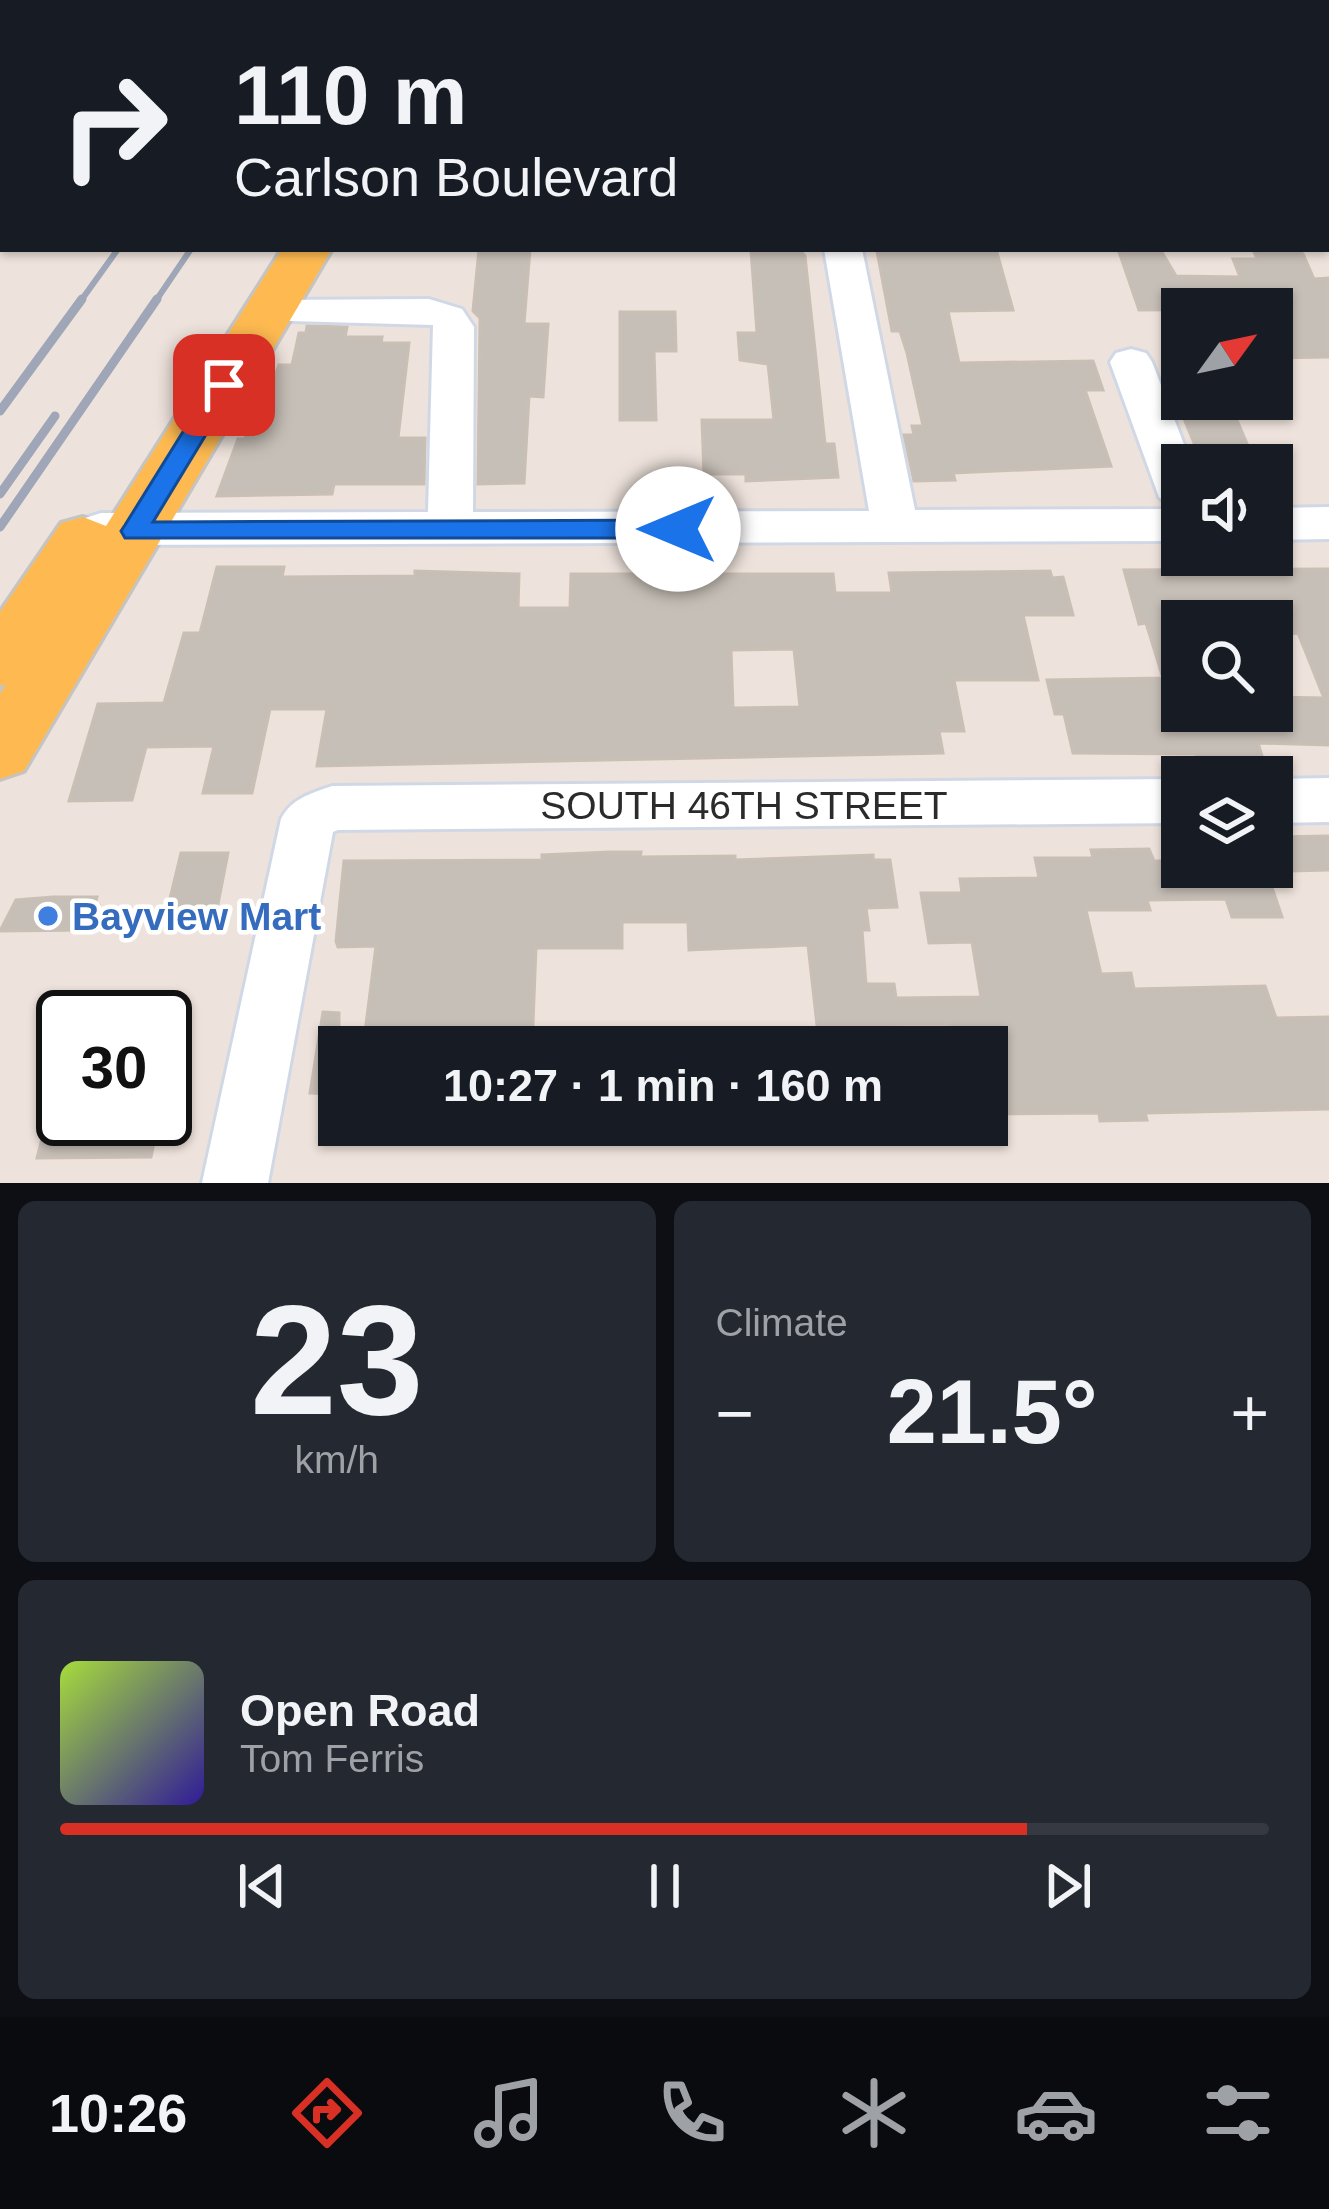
<!DOCTYPE html>
<meta charset="utf-8">
<style>
body{margin:0;font-family:Arial,sans-serif;background:#242831;color:#f1f3f6;height:100vh;display:flex;flex-direction:column;font-size:45px;white-space:nowrap}
*{box-sizing:border-box;margin:0}
p{font-size:39px;color:#9ea1a6}
.icon{flex:none;width:66px;height:66px;fill:none;stroke:currentColor;stroke-width:2;stroke-linecap:round;stroke-linejoin:round}
.map{position:relative;height:1183px;overflow:hidden}
.sheet{display:flex;flex-direction:column;gap:18px;padding:18px;background:#0d0f14;flex:1}
.sheet>*{flex:none}
.hud{position:absolute;left:0px;top:0px;width:1329px;height:252px;box-shadow:0 3px 9px #0004;background:#171b24;color:#f1f3f6;overflow:hidden}
.needle{width:78px;rotate:57deg}
.fabs{position:absolute;left:1161px;top:288px;display:grid;gap:24px}
.fabs a{display:grid;place-items:center;width:132px;height:132px;border-radius:0px;background:#171b24;box-shadow:0 3px 9px #0004;font-size:60px}
.speed{position:absolute;left:36px;top:990px;display:flex;gap:24px;font-size:60px;font-weight:700;text-align:center}
.speed>*{display:grid;place-content:center;width:156px;height:156px;border-radius:50%;background:#171b24;box-shadow:0 3px 9px #0004;line-height:1}
.speed .limit{border:6px solid #111;border-radius:18px;background:#fff;color:#111}
.pin{position:absolute;display:grid;place-items:center;width:102px;height:102px;color:#fff;margin:-51px;border-radius:24px;box-shadow:0 6px 18px #0006}
.me{position:absolute;width:132px;margin:-66px;rotate:270deg;stroke-linejoin:round;filter:drop-shadow(0 0 9px #0008)}
.turn{display:flex;align-items:center;gap:42px;height:252px;padding:0 36px;font-size:54px}
.turn .icon{width:156px;height:156px;stroke-width:2.5}
.turn b{display:block;font-size:84px;line-height:102px}
.big{font-size:90px;font-weight:700;line-height:1.1}
.sheet .tile{flex:1;display:flex;flex-direction:column;justify-content:center;gap:18px;min-width:0;padding:0 42px;border-radius:18px;background:#242831}
.sheet .dial{align-items:center;gap:0}
.dial b{font-size:156px;line-height:1}
.song{display:flex;align-items:center;gap:36px}
.cover{width:144px;height:144px;border-radius:18px;background:linear-gradient(135deg,hsl(80 70% 55%),hsl(250 70% 35%))}
.played{height:12px;border-radius:6px;background:linear-gradient(90deg,#d93025 80%,#363941 80%)}
.keys{display:flex;justify-content:space-around;direction:ltr}
.heat{display:flex;justify-content:space-between;align-items:center;font-size:66px;direction:ltr}
.sheet .tiles{flex:1;display:grid;gap:18px;grid-template-columns:1fr 1fr}
.tile:last-child{grid-column:span 2}
.trip{position:absolute;left:318px;top:1026px;width:690px;height:120px;border-radius:0px;background:#171b24;box-shadow:0 3px 9px #0004;font-weight:700;line-height:120px;text-align:center}
.tab-bar{display:flex;height:192px;justify-content:space-around;align-items:center;background:#090b0e;color:#9ea1a6}
.tab-bar .icon{width:84px;height:84px}
.tab-bar .selected{color:#d93025}
.tab-bar b{font-size:54px;color:#f1f3f6}
.map>svg:first-child{display:block}
.building{fill:#c6bfb7;stroke:#cabfb5;stroke-width:3;fill-rule:evenodd}
.lines{fill:none;stroke-linecap:round;stroke-linejoin:round}
.minor-casing{stroke:#d1d8e5;stroke-width:6}
.major-casing{stroke:#c4c4c4;stroke-width:6}
.highway-casing{stroke:#c4c4c4;stroke-width:6}
.minor{fill:#fff;fill-rule:evenodd}
.major{fill:#feba51;fill-rule:evenodd}
.highway{fill:#ff8556;fill-rule:evenodd}
.rail-far1{stroke:#9ea6b7;stroke-width:6}
.rail{stroke:#9ea6b7;stroke-width:9}
.route{fill:#1a73e8;stroke:#114b97;stroke-width:3}
.shop-dot{fill:#3f7fe0;stroke:#fff;stroke-width:4.5}
.labels{text-anchor:middle;dominant-baseline:central;stroke-width:9;stroke-linejoin:round;paint-order:stroke}
.street-label{font-size:39px;fill:#2b2b2b;stroke:#fff}
.shop-label{font-size:39px;font-weight:bold;fill:#366cbe;stroke:#fff;text-anchor:start}
</style>
<div class="map">
<svg width="1329" height="1183" viewBox="0 0 1329 1183">
<rect width="100%" height="100%" fill="#eee3dc"/>
<path class="building" d="M479 249H530L524 324H548L543 397 529 396 524 483 478 484 480 318 473 311Z
M893 249H996L1013 310 948 311 959 363 1093 361 1103 390H1085L1111 466 953 473 955 480 914 481 904 435H914L912 426H923L907 353 900 331H892L877 251Z
M1118 249H1160L1176 276 1240 277 1233 259H1257L1253 249H1295L1303 254 1314 279 1329 278V357L1272 358V309L1139 310Z
M751 250H799L805 256 825 444H834L838 477 746 481V474H704L702 420H774L768 364 740 360 738 333H757Z
M620 312H675L676 351H654L656 420H620Z
M307 326 347 327 345 337H382L381 343H409L398 438H425L424 484H334L332 494 217 496 238 439H245L250 421 262 413 279 365H292L299 333H306Z
M1176 399H1228L1256 465H1203Z
M217 567H284L282 577 415 576V571L519 574 518 608H570L571 574H833L835 593H892L889 573 1050 571 1052 578 1063 577 1073 615H1023L1038 680H954L964 731H939L943 753 317 766 327 709H270L252 793H203L214 746 146 747 132 800 69 801 98 704 164 703 184 633H200ZM794 649 800 707 733 708 731 650Z
M1329 569V745L1258 743 1262 756 1235 759 1198 760 1196 754 1073 753 1064 714H1055L1047 680 1163 678 1146 623 1139 624 1124 570ZM1182 621H1272V634L1298 633 1324 698 1272 697V711H1182Z
M1329 836V870L1290 871 1278 837Z
M1149 849 1154 861H1175L1177 867H1265L1282 917H1232L1226 899 1147 900 1150 910H1086L1101 974 1131 973 1134 989 1265 986 1276 1018 1329 1017V1109L1145 1113 1147 1120 1100 1121 1099 1113 987 1114V1047H953L950 1024 817 1025 808 945 689 950 688 922H622V948H536L532 1047H483V1031L365 1032 376 946 338 947 336 941 344 861 542 860V855L610 852H641L640 857 735 856V860L873 855V860H890L897 907 866 908 869 930H862L866 984H894L896 998 981 997 972 942 929 943 921 893H962L960 879 1039 878 1035 858H1093L1091 850Z
M181 853H228L216 914 165 919Z
M53 897H97L95 904 99 905 88 930 0 931 16 900Z
M323 1012 339 1013V1094L310 1093Z
M47 1119H159L151 1157 37 1158Z"/>
<g class="lines">
<defs>
<path id="minor" d="M0 0H20L3 3 0 16Z
M957 0H989L991 3H959Z
M1258 0H1292L1294 3H1260Z
M1326 19H1329V39H1326Z
M1326 213 1329 214V237L1326 236Z
M824 249H862L915 510 1172 509 1159 497 1110 362 1116 353 1131 349 1146 353 1152 362 1192 465H1182V541L101 545 85 540 78 529 85 518 101 513 428 512 433 325 255 320 249 312 255 304 269 300 429 299 462 309 474 327 473 512 869 511Z
M1329 507V539L1272 540V508Z
M1329 778V822L1272 823V779Z
M1182 779V823L338 830 333 832 268 1183H202L281 819C292 798 310 794 332 786Z"/>
<path id="major" d="M282 249H332L24 771 0 779V694L6 684 0 686V612L61 523 83 517 106 526Z"/>
<path id="highway" d="M3 111V141L0 142V112Z
M0 202H3L0 236Z"/>
</defs>
<use href="#minor" class="minor-casing"/>
<use href="#major" class="major-casing"/>
<use href="#highway" class="highway-casing"/>
<use href="#minor" class="minor"/>
<use href="#major" class="major"/>
<use href="#highway" class="highway"/>
<path class="rail-far1" d="M80 302 118 249
M155 302 191 249"/>
<path class="rail" d="M0 411 82 299
M0 494 55 416
M0 527 157 299"/>
</g>
<path class="route" d="M224 378 236 385 153 522 678 520 691 529 678 538H125L121 531 125 525 212 385Z"/>
<circle class="shop-dot" cx="48" cy="916" r="12"/>
<g class="labels">
<g class="street-label">
<text x="744" y="805">SOUTH 46TH STREET</text>
</g>
<g class="shop-label">
<text x="72" y="916">Bayview Mart</text>
</g>
</g>
</svg>
<div class="fabs">
<a><svg class="needle" viewBox="-14 -14 28 28"><path d="M0-13l5 13h-10z" fill="#e53935"/><path d="M0 13l5-13h-10z" fill="#9ea1a6"/></svg></a>
<a><svg class="icon" aria-label="sound" viewBox="0 0 24 24"><path d="M4 9h4l5-4v14l-5-4H4zM17 9q2 3 0 6"/></svg></a>
<a><svg class="icon" aria-label="search" viewBox="0 0 24 24"><circle cx="10" cy="10" r="6"/><path d="M15 15l6 6"/></svg></a>
<a><svg class="icon" aria-label="layers" viewBox="0 0 24 24"><path d="M12 4l9 5-9 5-9-5zM3 14l9 5 9-5"/></svg></a>
</div>
<div class="speed"><div class="limit">30</div></div>
<div class="pin" style="left:224px;top:385px;background:#d93025"><svg class="icon" aria-label="arrive" viewBox="0 0 24 24"><path d="M6 21V4h12l-3 4 3 4H6"/></svg></div>
<svg class="me" style="left:678px;top:529px" viewBox="-20 -20 40 40"><circle r="19" fill="#fff"/><path d="M0-13L10 11 0 6-10 11z" fill="#1a73e8"/></svg>
<div class="trip">10:27 · 1 min · 160 m</div>
<div class="hud">
<div class="turn"><svg class="icon" aria-label="right" viewBox="0 0 24 24"><path d="M7 20v-9h11M14 6l5 5-5 5"/></svg><div><b>110 m</b>Carlson Boulevard</div></div>
</div>
</div>
<section class="sheet">
<div class="tiles">
<div class="tile dial"><b>23</b><p>km/h</p></div>
<div class="tile"><p>Climate</p>
<div class="heat"><a>−</a><b class="big">21.5°</b><a>+</a></div>
</div>
<div class="tile">
<div class="song"><i class="cover"></i><div><b>Open Road</b><p>Tom Ferris</p></div></div>
<div class="played"></div>
<div class="keys"><svg class="icon" aria-label="previous" viewBox="0 0 24 24"><path d="M18 5L8 12l10 7zM5 5v14"/></svg><svg class="icon" aria-label="pause" viewBox="0 0 24 24"><path d="M8 5v14M16 5v14"/></svg><svg class="icon" aria-label="next" viewBox="0 0 24 24"><path d="M6 5l10 7-10 7zM19 5v14"/></svg></div>
</div>
</div>
</section>
<nav class="tab-bar">
<b>10:26</b>
<svg class="icon selected" aria-label="directions" viewBox="0 0 24 24"><path d="M12 3l9 9-9 9-9-9zM9 14v-3h6M13 9l2 2-2 2"/></svg>
<svg class="icon" aria-label="music" viewBox="0 0 24 24"><path d="M9 18V5l10-2v13"/><circle cx="6" cy="18" r="3"/><circle cx="16" cy="16" r="3"/></svg>
<svg class="icon" aria-label="phone" viewBox="0 0 24 24"><path d="M5 4h4l2 5-3 2q2 4 5 5l2-3 5 2v4C11 20 4 13 5 4z"/></svg>
<svg class="icon" aria-label="climate" viewBox="0 0 24 24"><path d="M12 3v18M4 7l16 10M4 17L20 7"/></svg>
<svg class="icon" aria-label="car" viewBox="0 0 24 24"><path d="M5 17H2v-5l4-1 3-4h7l3 4 3 1v5h-3M9 17h6M6 11h13"/><circle cx="7" cy="17" r="2"/><circle cx="17" cy="17" r="2"/></svg>
<svg class="icon" aria-label="filters" viewBox="0 0 24 24"><path d="M4 7h16M4 17h16"/><circle cx="9" cy="7" r="2"/><circle cx="15" cy="17" r="2"/></svg>
</nav>
